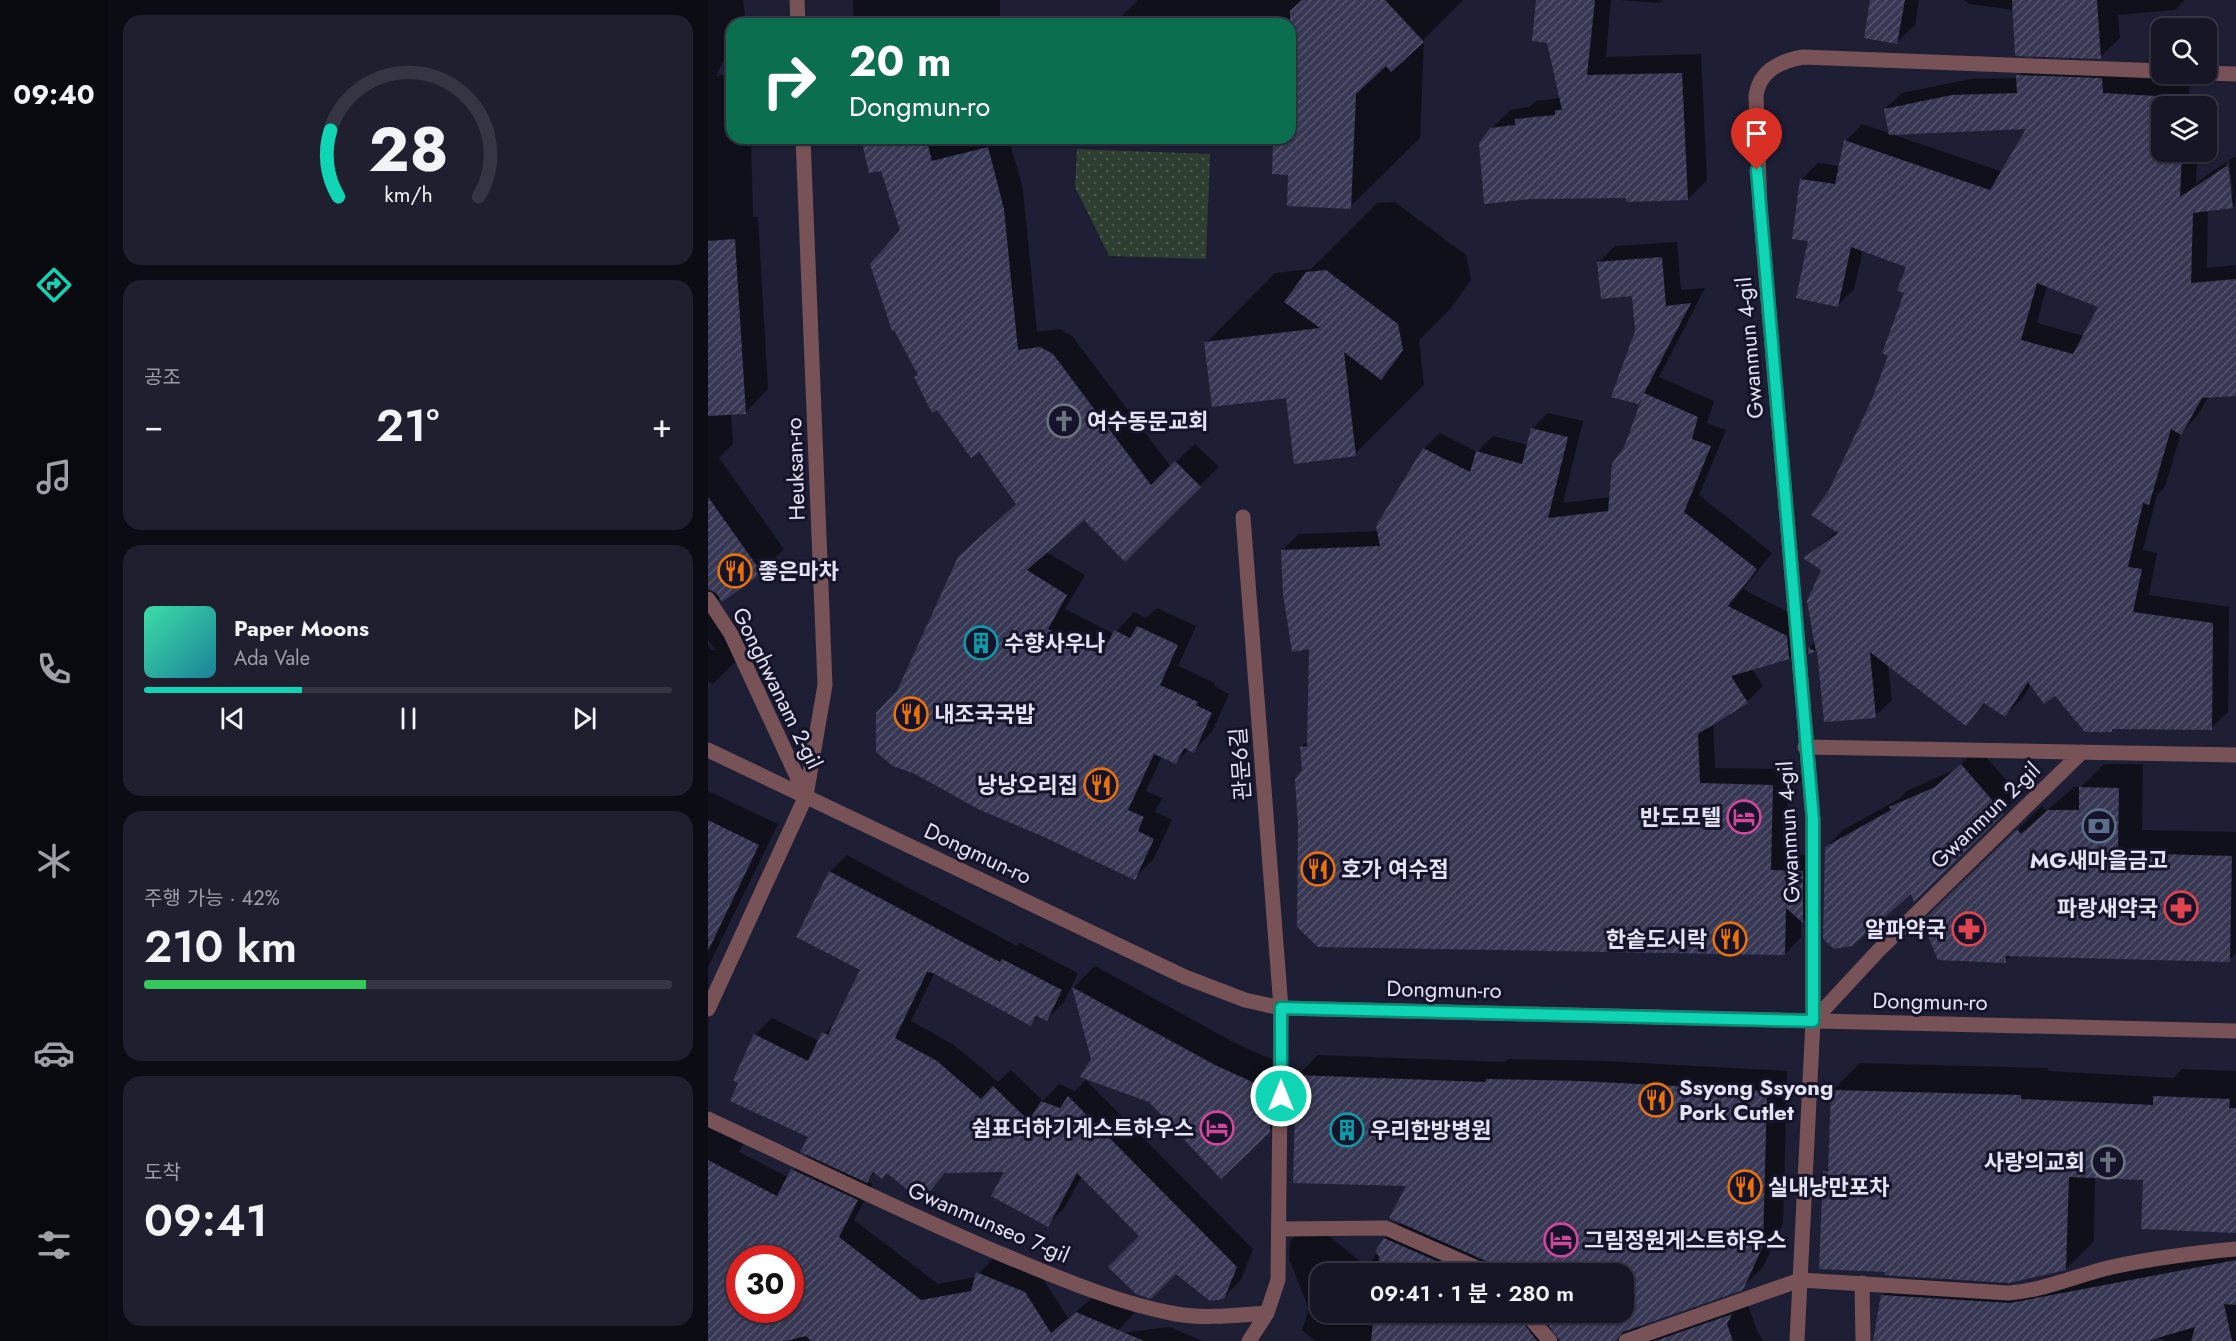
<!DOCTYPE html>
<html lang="ko">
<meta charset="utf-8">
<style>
body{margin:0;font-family:Jost,"Noto Sans KR",sans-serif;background:#1f1f2f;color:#f1f3f6;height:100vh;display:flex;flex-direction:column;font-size:22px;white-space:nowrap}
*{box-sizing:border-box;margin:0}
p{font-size:20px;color:#9e9fa7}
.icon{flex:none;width:33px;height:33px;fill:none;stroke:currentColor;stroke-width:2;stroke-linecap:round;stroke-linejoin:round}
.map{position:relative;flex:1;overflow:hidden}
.side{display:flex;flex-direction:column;gap:15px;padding:15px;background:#0c0c15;width:600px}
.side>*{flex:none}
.banner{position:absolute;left:18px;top:18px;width:570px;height:126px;border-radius:18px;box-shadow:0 2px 4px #0004,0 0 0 2px #353544;background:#0b6e4f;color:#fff;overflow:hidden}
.fabs{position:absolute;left:1443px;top:18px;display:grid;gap:12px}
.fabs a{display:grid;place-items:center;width:66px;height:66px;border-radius:12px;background:#161627;box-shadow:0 2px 4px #0004,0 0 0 2px #353544;font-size:30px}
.speed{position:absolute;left:18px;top:1245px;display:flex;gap:12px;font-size:30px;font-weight:700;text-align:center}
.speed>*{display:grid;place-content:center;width:78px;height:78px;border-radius:50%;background:#161627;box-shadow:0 2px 4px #0004,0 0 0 2px #353544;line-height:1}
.speed .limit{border:9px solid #d22;background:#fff;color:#111}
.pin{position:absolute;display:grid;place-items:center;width:51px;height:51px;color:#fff;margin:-62px -26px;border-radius:50% 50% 50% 0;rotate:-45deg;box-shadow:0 0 6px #0007}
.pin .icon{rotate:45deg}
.me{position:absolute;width:66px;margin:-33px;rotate:0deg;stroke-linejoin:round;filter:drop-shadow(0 0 4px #0008)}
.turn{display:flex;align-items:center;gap:21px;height:126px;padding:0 24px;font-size:27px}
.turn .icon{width:78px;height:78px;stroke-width:2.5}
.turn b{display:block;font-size:42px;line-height:51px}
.big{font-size:45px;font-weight:600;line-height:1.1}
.side .card{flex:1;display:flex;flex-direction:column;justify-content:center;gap:9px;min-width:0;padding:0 21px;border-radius:18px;background:#1f1f2f}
.side .dial{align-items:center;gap:0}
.dial svg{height:156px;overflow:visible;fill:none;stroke:#353544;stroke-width:7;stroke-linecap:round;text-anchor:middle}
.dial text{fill:#f1f3f6;stroke:none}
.song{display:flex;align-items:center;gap:18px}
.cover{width:72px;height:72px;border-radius:9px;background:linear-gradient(135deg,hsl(160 70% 55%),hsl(190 70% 35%))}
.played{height:6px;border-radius:3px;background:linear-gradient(90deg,#0fd5b4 30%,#353544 30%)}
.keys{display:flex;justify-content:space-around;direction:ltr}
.heat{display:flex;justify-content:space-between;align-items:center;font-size:33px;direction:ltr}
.charge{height:9px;border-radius:4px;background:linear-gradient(90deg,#34c759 42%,#353544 0)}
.trip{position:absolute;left:602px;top:1263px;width:324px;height:60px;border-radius:18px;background:#161627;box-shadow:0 2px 4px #0004,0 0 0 2px #353544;font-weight:600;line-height:60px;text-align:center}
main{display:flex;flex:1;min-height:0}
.tabs{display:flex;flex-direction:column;width:108px;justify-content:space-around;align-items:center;background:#090910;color:#9e9fa7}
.tabs .icon{width:42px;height:42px}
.tabs .on{color:#0fd5b4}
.tabs b{font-size:27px;color:#f1f3f6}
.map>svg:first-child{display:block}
.park{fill:url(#park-dots)}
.shadow{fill:#0007;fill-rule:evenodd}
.building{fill:url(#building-hatch);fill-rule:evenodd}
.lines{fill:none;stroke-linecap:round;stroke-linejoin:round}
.minor{stroke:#775257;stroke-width:15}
.route-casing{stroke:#0a8a75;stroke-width:15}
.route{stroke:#0fd5b4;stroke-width:10}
.labels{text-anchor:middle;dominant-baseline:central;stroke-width:6;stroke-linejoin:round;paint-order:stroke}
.street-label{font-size:22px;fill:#e2e2f2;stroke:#15142a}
.poi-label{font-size:22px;font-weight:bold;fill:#e2e2f2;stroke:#15142a;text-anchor:start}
</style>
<main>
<nav class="tabs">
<b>09:40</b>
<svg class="icon on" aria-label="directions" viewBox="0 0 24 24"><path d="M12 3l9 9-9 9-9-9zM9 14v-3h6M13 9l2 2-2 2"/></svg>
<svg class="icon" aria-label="music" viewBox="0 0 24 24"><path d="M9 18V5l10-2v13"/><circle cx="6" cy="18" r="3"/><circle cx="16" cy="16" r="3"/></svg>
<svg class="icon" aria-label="phone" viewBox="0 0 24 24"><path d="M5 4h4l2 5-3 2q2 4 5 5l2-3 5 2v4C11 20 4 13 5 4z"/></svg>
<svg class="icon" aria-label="climate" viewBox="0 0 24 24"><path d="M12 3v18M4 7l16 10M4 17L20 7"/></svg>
<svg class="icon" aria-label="car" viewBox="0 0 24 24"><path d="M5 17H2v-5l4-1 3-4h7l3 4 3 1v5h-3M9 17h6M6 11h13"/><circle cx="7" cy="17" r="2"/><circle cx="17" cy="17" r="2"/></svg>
<svg class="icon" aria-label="filters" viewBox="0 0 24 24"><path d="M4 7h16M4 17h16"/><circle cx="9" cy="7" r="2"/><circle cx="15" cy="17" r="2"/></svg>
</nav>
<section class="side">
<div class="card dial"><svg viewBox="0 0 100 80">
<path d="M14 69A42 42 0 1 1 86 69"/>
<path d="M14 69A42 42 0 0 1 10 35" stroke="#0fd5b4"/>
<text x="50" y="56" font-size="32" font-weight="700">28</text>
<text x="50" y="72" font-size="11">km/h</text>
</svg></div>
<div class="card"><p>공조</p>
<div class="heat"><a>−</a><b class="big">21°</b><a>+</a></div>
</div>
<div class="card">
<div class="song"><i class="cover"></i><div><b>Paper Moons</b><p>Ada Vale</p></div></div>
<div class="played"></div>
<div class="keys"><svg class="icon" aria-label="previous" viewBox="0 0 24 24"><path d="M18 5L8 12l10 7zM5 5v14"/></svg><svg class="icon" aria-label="pause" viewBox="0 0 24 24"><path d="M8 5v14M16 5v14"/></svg><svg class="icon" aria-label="next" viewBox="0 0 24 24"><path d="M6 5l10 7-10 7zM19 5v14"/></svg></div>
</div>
<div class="card"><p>주행 가능 · 42%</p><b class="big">210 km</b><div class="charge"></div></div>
<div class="card"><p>도착</p><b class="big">09:41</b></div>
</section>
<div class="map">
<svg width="1528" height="1341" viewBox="0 0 1528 1341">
<defs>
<pattern id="park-dots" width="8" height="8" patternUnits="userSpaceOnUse" patternTransform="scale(1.5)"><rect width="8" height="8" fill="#2e3e31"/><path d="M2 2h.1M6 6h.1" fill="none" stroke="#4c5a4f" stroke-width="1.8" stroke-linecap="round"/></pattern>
<pattern id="building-hatch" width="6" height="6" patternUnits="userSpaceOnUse" patternTransform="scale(1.5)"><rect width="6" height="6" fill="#383854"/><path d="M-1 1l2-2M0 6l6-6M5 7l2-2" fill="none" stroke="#54546d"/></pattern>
</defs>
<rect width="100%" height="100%" fill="#1e1e34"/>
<path class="park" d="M369 149 502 154 498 259 401 256 367 187Z"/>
<path class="shadow" d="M0 0H35L37 14 32 24H24V41L8 76 24 75V138H43L45 217H50L60 389 37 413H23L25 444 11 458 76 549 53 572 8 601 40 641 28 661 5 684 0 681V645L4 650H8L0 640Z
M145 0H292V24H146Z
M430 0H755L716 39 712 138 642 207 581 173 567 138H582V24H410L411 19Z
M829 0H903L898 57 993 54 999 180 980 199 783 129 802 110 821 107 828 101 852 98Z
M911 0H955L952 3Z
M1163 0H1211L1207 25 1189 42Z
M1256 0H1477L1467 10 1410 15 1412 38 1392 57 1306 10 1261 4Z
M1326 59 1412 77 1482 81 1480 106H1454V152H1489L1488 183 1518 162 1522 194H1525L1521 160 1528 156V203L1525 207 1500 210 1499 268 1528 265V395L1501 396 1489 416 1473 433 1457 487 1449 495 1435 550 1449 553 1441 595 1521 607 1520 712 1503 728 1407 727 1404 731 1347 694 1323 684 1314 699 1297 715 1278 703 1258 724 1180 664 1184 700 1167 716 1110 650 1102 652 1101 648 1108 641 1115 570 1097 558 1129 531 1122 490 1165 399 1182 355 1198 292 1200 266 1155 250 1146 289 1130 305 1093 180 1110 163 1132 166 1138 141 1154 124 1295 172 1321 128 1177 109 1194 93 1262 79 1310 78ZM1339 285 1392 306 1376 336 1329 323Z
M154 138H322L318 142 303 146 315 190 329 332 352 329 364 336 463 467 487 444 511 467 417 560 377 518 338 552 377 575 357 609 406 634 426 612 438 618 449 608 488 626 470 666 507 683 506 686 521 694 504 732 485 751 481 749 468 762 454 756 438 791 454 798 447 812 464 820 445 860 426 878 190 692 251 558 310 503 211 375 194 230 174 169Z
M687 202 758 255 763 280 742 309 711 340 716 385 647 454 579 396 498 343 567 273 603 269 669 203Z
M969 242 973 290 997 288 951 377 1006 401 999 423 1018 430 991 495 1064 553 1035 589 1095 620 1097 642 1081 658 1044 669 1055 686 1039 702 1005 723 1007 768 1081 769 1078 855H1111V905L1095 921 1093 919V937L1077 954 596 770 593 747 601 740 602 647 574 550 591 534 670 531 716 449 732 433 769 452 785 436 820 445 824 429 840 413 875 421 855 503 903 497 936 397 930 403 925 295 891 262 907 246Z
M1270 748 1312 796 1207 899 1204 891 1118 847 1135 830 1191 799 1199 791 1246 770Z
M1396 764H1435L1434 830 1528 832V953L1521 960 1304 955 1297 961 1240 898 1334 806 1338 811 1366 787H1373Z
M0 791 70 824 0 967Z
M139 855 309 946 312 943 370 973 356 1002 339 1019 331 1016 323 1024 227 972 203 1021 246 1045 290 1082 303 1070 335 1101 351 1084 367 1091 378 1080 545 1249 533 1280 516 1297 433 1236 374 1176 356 1208 339 1225 298 1171 239 1172 222 1189 179 1171 168 1172 159 1181 165 1184 146 1220 230 1284 268 1277 286 1257 333 1276 360 1318 386 1297 427 1313 406 1334 461 1327 495 1341H0V1292L64 1325 73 1310H82V1258L0 1257V1126L35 1144 31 1152 80 1177 100 1154 102 1136 32 1082 47 1035 64 1018 111 1041 131 1018 154 969 122 872Z
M387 966 529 1044 583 1068V1100L589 1094V1076L610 1055 797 1062 800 1059 895 1061 1079 1071 1075 1224 1055 1267 1034 1288 931 1325 933 1329 1039 1302 1049 1331 1055 1341H607L594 1330 601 1309 581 1259 582 1241 602 1220 660 1268 676 1239 693 1222 700 1185 588 1105 561 1131 442 1101 385 1059 366 987ZM611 1263 624 1274H915V1312H612V1274H619L611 1267Z
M1152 1063 1340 1068V1071L1466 1078 1474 1069 1528 1071V1232L1435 1227 1437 1179 1387 1177 1386 1241 1358 1269 1178 1270 1116 1172 1121 1167 1124 1091Z
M1528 1247V1341H1459L1447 1337 1434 1341H1170L1174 1296 1191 1278 1320 1286Z"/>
<path class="building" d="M594 0H677L716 42 683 72 678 66 648 94 643 209 579 206 580 175 564 174 565 138H582V11Z
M828 0H887L879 75 974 73 980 200 918 202V198L823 199 776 204 771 143 782 128 807 125V119L847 115V110H854L839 43 824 41Z
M1162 0H1197L1189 44 1156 38Z
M1304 0H1389L1393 59 1307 56Z
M1308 75 1394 78 1395 93 1466 97 1465 106H1454V152H1474L1472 197 1520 165 1525 208 1485 213 1483 283 1528 279V396L1494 398 1473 435 1463 429 1441 505 1435 503 1420 567 1434 569 1425 612 1505 623 1504 730 1404 729V732H1377L1347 696 1336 704 1320 682 1297 717 1276 703 1258 726 1162 652 1168 718 1116 722 1109 651 1100 654V647L1108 652 1099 601 1113 570 1095 558 1130 533 1103 515 1121 490 1164 399 1180 356 1174 353 1196 293 1189 291 1198 267 1143 247 1130 307 1088 298 1100 241 1084 239 1092 179 1127 184 1136 140 1282 190 1318 129 1181 135 1176 109 1244 95 1309 93ZM1329 283 1390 307 1365 354 1313 340Z
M153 138H218L224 161 280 147 296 209 310 350 332 347 345 354 443 485 467 461 493 487 417 562 376 520 319 570 359 595 340 629 394 655 406 630 422 638 429 626 470 645 452 685 490 702 488 705 504 713 486 753 476 748 468 764 446 754 420 810 436 817 430 831 446 839 427 880 336 837 270 809 207 774 185 766 168 752V713L189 691 250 557 308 504 271 452 263 458 229 410 224 413 206 377 210 375 186 330 184 331 162 264 192 230 173 171 161 173Z
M27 239 38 414 0 416V241Z
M954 257 958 306 983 303 936 393 990 417 984 439 1003 446 976 512 1049 569 1020 606 1079 636 1081 659 1023 676 1040 703 990 734 992 783 1065 785 1063 870 1095 871V923L1078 908 1077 955 610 947 589 927 590 825 587 779 594 770 592 747 599 746 601 649 584 652 575 594 573 550 672 546 668 526 715 448 762 472 768 451 814 464 823 428 860 437 840 518 900 511 904 464 916 447 934 398 930 404 903 397 927 331 924 296 893 299 889 262Z
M618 270 690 324 695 350 673 380 636 352 648 456 586 464 578 398 504 407 496 342 612 328 576 302 598 272Z
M0 497 54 573 14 602 8 593 0 589Z
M1253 764 1296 814 1206 902 1203 894 1144 946 1126 949 1115 939 1117 847 1183 810 1181 807 1227 787Z
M1371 787 1411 788 1410 853 1524 856 1522 962 1298 956V963L1230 960 1214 921 1309 829 1313 834 1340 810H1371Z
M0 820 51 845 0 951Z
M121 871 292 962 294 959 354 990 339 1021 328 1016 323 1026 225 973 219 972 187 1038 229 1061 273 1099 285 1086 321 1121 333 1101 352 1108 360 1096 529 1267 516 1299 502 1301 468 1274 443 1299 428 1294 400 1267 431 1236 369 1173 340 1227 283 1196 296 1172 237 1173 222 1191 218 1188 209 1198 179 1173 174 1179 165 1172 159 1183 92 1152 100 1137 22 1101 30 1083 25 1080 46 1034 100 1061 114 1032 120 1035 152 970 88 937Z
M364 987 507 1065 562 1090V1132L513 1179 441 1102 372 1077 383 1059Z
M588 1075 777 1082 778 1079 874 1081 1059 1091 1055 1246 1035 1290 915 1332 908 1341H852L830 1312H915V1274H793L787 1265 681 1218 698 1186 585 1183 587 1109 582 1114V1098L587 1101Z
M1123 1090 1313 1095V1099L1445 1105V1096L1522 1099 1521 1108H1528V1233L1433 1229 1435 1180 1361 1177 1358 1270 1301 1283 1176 1275 1177 1272 1111 1269 1115 1171H1120Z
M0 1160 69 1196 83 1169 150 1200 131 1237 213 1300 263 1291 268 1272 317 1292 343 1333 368 1312 436 1341H103L98 1336 78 1341H0ZM32 1258H82V1310H32Z
M676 1238 758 1274H670L671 1256 667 1252Z
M1528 1260V1305L1516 1304 1524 1341H1483L1487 1327 1439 1341H1165L1173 1295 1302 1303Z
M666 1312H807L829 1341H663Z
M1024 1314 1019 1324 1025 1341H947Z"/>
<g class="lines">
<path class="minor" d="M89 0 90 24
M1498 73 1528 74
M535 517 573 1008 570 1280 559 1313 541 1341
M0 599 23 634 98 796
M1097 747 1528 755
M0 750 477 977 537 1000 573 1008 1528 1031
M0 1009 98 796 117 685 95 138
M1105 1021 1170 951 1374 752
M0 1119C97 1164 194 1212 293 1254 349 1277 408 1303 468 1314 498 1319 529 1315 559 1313
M572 1229 678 1228 783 1274
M1154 1283 1155 1341
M817 1312 842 1341
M918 1341 1092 1280 1301 1293C1338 1290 1369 1275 1404 1267 1445 1258 1486 1253 1528 1249
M1089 1341 1105 1021V819L1052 207 1048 96C1051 71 1072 61 1095 57L1454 71"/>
</g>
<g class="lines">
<defs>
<path id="route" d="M573 1096V1008L1105 1021V819L1049 170"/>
</defs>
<use href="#route" class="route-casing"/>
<use href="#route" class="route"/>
</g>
<defs>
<symbol id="church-ring" viewBox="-11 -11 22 22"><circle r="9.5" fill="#15142a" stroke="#6b7280" stroke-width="1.5"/><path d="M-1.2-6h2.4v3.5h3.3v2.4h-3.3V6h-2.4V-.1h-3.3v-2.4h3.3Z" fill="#6b7280"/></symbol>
<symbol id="restaurant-ring" viewBox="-11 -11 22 22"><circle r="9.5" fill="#15142a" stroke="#e8710a" stroke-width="1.5"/><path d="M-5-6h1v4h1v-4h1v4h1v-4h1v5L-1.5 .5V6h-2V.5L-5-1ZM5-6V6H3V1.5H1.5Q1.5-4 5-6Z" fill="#e8710a"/></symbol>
<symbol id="building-ring" viewBox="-11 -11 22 22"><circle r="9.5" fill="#15142a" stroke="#0f9aa8" stroke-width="1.5"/><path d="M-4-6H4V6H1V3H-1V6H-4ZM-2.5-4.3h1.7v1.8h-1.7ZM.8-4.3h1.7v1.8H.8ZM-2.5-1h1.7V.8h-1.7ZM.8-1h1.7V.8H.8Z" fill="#0f9aa8"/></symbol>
<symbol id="hotel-ring" viewBox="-11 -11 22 22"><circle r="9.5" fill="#15142a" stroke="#d1479c" stroke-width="1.5"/><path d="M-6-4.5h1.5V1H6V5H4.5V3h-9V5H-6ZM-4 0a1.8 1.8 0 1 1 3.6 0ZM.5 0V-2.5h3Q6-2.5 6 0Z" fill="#d1479c"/></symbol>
<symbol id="bank-ring" viewBox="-11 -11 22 22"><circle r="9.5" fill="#15142a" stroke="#5c6f8a" stroke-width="1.5"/><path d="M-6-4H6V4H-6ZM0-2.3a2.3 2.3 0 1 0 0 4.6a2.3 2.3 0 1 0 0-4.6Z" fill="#5c6f8a"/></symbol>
<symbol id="pharmacy-ring" viewBox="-11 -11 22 22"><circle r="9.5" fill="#15142a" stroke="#e0444e" stroke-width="1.5"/><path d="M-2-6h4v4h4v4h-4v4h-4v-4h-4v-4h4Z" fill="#e0444e"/></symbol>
</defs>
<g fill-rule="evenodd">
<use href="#church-ring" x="337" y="402" width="38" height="38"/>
<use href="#restaurant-ring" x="8" y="552" width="38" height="38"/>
<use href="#building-ring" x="254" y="624" width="38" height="38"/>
<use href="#restaurant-ring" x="184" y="695" width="38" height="38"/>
<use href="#restaurant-ring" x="374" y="766" width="38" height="38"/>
<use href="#hotel-ring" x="1017" y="798" width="38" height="38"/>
<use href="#bank-ring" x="1372" y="807" width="38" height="38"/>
<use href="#restaurant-ring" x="591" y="850" width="38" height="38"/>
<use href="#pharmacy-ring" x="1454" y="889" width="38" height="38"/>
<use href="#pharmacy-ring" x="1242" y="910" width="38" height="38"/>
<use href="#restaurant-ring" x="1003" y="920" width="38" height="38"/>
<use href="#restaurant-ring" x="929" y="1081" width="38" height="38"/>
<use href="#hotel-ring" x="490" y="1109" width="38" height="38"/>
<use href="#building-ring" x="620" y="1111" width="38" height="38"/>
<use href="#church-ring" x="1381" y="1143" width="38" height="38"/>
<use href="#restaurant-ring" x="1018" y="1168" width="38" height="38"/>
<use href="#hotel-ring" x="834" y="1221" width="38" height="38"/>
</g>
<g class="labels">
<g class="street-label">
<text transform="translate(1041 348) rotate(-95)">Gwanmun 4-gil</text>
<text transform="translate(87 469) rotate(-92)">Heuksan-ro</text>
<text transform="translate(70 688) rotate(64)">Gonghwanam 2-gil</text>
<text transform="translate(532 764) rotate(-94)">관문6길</text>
<text transform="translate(1277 815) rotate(-44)">Gwanmun 2-gil</text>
<text transform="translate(1080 832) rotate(-93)">Gwanmun 4-gil</text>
<text transform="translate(270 853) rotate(25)">Dongmun-ro</text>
<text transform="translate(736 989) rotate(1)">Dongmun-ro</text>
<text transform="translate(1222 1001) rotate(1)">Dongmun-ro</text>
<text transform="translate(281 1222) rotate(23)">Gwanmunseo 7-gil</text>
</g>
<g class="poi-label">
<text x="379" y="421">여수동문교회</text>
<text x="50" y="571">좋은마차</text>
<text x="296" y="643">수향사우나</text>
<text x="226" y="714">내조국국밥</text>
<text x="370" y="785" text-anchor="end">낭낭오리집</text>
<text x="1013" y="817" text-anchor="end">반도모텔</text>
<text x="1391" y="860" text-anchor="middle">MG새마을금고</text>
<text x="633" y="869">호가 여수점</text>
<text x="1450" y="908" text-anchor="end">파랑새약국</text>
<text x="1238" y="929" text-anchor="end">알파약국</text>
<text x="999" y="939" text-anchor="end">한솥도시락</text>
<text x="971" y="1087">Ssyong Ssyong<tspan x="971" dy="25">Pork Cutlet</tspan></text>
<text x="486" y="1128" text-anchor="end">쉼표더하기게스트하우스</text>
<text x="662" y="1130">우리한방병원</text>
<text x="1377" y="1162" text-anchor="end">사랑의교회</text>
<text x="1060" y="1187">실내낭만포차</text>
<text x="876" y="1240">그림정원게스트하우스</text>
</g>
</g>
</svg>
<div class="fabs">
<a><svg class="icon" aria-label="search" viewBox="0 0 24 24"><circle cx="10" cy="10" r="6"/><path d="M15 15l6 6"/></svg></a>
<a><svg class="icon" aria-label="layers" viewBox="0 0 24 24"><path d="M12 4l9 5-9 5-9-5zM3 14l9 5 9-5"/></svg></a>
</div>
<div class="speed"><div class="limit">30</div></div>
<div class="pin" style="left:1049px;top:170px;background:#d93025"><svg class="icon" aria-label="arrive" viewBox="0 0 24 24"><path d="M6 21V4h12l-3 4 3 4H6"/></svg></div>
<svg class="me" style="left:573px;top:1096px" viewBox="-20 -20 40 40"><circle r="17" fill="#0fd5b4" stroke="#fff" stroke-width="3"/><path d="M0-11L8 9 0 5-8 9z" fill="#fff"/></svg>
<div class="trip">09:41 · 1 분 · 280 m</div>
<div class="banner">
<div class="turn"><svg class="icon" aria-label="right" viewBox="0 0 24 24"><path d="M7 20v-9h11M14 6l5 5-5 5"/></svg><div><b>20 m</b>Dongmun-ro</div></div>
</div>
</div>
</main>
